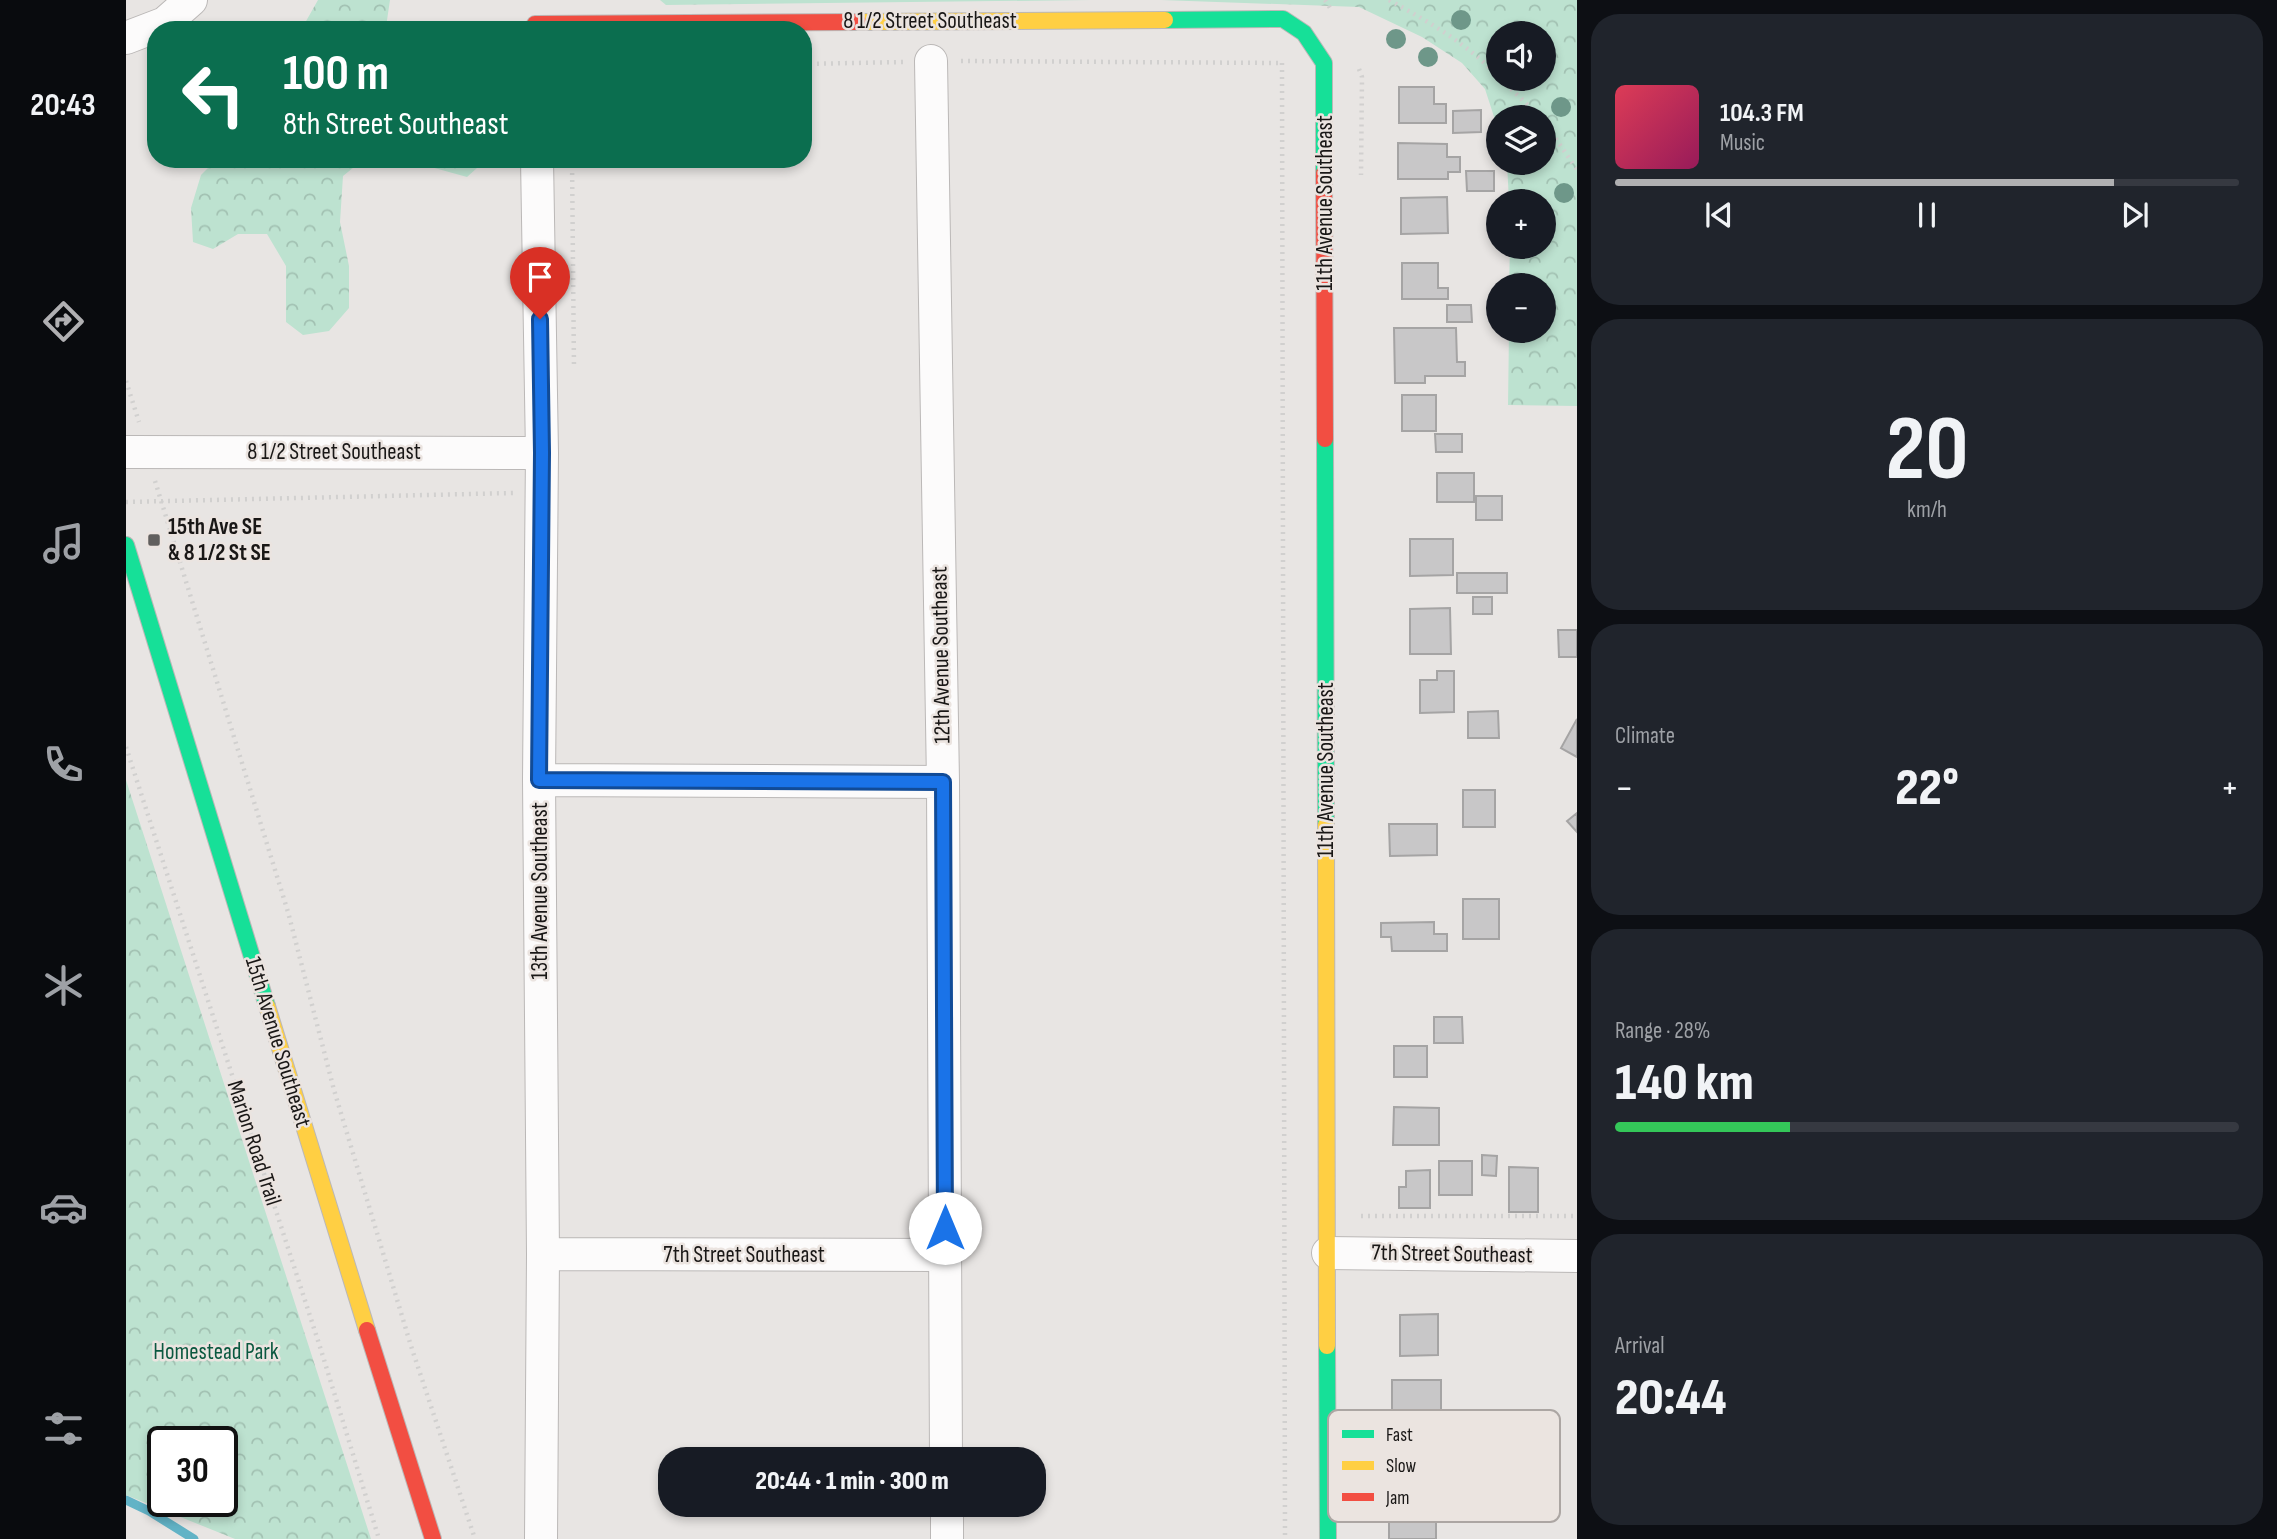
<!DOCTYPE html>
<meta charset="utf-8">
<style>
body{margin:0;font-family:"Sofia Sans Condensed",sans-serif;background:#20242c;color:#f1f3f6;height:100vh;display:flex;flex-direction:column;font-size:26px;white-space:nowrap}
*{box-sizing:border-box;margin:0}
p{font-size:23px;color:#9ea1a6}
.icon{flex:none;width:38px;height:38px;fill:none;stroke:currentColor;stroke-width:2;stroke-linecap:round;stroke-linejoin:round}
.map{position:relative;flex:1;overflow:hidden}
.side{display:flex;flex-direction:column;gap:14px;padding:14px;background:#0d0f14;width:700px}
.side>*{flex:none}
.hud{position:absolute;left:21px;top:21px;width:665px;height:147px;border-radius:28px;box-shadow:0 4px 10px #0003;background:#0b6e4f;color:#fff;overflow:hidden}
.buttons{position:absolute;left:1360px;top:21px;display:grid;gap:14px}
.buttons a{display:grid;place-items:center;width:70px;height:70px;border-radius:50%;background:#171b24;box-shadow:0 4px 10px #0003;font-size:35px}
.speed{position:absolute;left:21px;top:1426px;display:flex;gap:14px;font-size:35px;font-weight:700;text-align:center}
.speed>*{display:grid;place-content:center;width:91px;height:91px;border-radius:50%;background:#171b24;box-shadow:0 4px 10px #0003;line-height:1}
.speed .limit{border:4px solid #111;border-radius:10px;background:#fff;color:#111}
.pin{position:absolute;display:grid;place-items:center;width:60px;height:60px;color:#fff;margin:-72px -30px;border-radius:50% 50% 50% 0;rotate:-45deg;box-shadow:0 0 7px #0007}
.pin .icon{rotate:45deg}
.me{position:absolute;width:77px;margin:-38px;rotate:0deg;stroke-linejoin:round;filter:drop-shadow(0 0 5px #0008)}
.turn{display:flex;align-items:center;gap:24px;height:147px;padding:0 21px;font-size:32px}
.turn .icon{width:91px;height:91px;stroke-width:2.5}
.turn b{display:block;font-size:49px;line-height:60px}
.big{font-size:52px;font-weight:800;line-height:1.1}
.side .card{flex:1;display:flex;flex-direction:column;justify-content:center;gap:10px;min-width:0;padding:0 24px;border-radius:28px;background:#20242c}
.side .dial{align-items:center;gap:0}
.dial b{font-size:91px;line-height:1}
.song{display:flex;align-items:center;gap:21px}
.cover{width:84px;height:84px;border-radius:10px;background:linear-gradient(135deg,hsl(350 70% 55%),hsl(330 70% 35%))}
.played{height:7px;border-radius:4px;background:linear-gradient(90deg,#b0b0b2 80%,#363941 80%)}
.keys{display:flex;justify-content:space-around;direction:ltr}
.heat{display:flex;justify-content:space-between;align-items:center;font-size:38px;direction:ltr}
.charge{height:10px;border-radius:5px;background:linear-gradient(90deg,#34c759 28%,#363941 0)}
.trip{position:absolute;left:532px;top:1447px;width:388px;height:70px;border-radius:28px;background:#171b24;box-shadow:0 4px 10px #0003;font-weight:800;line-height:70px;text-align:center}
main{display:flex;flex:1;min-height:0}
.tabs{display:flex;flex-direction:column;width:126px;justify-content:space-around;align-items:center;background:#090b0e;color:#9ea1a6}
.tabs .icon{width:49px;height:49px}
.tabs .selected{color:#b0b0b2}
.tabs b{font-size:32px;color:#f1f3f6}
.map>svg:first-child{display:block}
.forest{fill:url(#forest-crowns);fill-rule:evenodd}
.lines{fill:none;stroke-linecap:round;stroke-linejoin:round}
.stream{stroke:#62b3c6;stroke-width:9}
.building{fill:#c8c7c8;stroke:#a5a4a4;stroke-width:2}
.street-casing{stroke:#bbb8b7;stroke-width:34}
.fast-casing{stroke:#bbb8b7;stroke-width:18}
.slow-casing{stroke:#bbb8b7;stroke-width:18}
.jam-casing{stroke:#bbb8b7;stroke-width:18}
.path{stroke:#d1d0cf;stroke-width:4.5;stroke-dasharray:2 5;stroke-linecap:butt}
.street{stroke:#fcfbfb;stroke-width:32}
.fast{stroke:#16e098;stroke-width:16}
.slow{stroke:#ffcf43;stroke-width:16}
.jam{stroke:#f24e42;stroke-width:16}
.tree{fill:#6e9789}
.route-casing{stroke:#114b97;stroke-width:18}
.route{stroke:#1a73e8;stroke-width:12}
.poi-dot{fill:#615f5e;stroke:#ebe4e0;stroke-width:2.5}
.labels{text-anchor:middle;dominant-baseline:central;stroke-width:5;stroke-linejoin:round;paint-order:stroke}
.street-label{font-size:23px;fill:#191716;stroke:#ebe4e0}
.poi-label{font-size:23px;font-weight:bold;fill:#191716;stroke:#ebe4e0;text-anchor:start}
.park-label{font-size:23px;fill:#0a583f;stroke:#ebe4e0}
.key{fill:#ebe4e0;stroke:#aca6a3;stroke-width:2}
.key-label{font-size:19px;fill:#191716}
</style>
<main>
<nav class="tabs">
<b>20:43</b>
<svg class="icon selected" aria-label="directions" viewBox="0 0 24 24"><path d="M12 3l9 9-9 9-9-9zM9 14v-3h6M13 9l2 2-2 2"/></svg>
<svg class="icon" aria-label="music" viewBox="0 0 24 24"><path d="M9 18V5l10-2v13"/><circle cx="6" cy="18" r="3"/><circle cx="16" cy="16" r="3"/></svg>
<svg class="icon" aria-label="phone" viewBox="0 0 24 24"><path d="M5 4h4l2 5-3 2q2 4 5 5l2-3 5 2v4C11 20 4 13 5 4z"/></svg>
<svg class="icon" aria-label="climate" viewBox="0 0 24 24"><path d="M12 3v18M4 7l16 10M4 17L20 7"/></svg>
<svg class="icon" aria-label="car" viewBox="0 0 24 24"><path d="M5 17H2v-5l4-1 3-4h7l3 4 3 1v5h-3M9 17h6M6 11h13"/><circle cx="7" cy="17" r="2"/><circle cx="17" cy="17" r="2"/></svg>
<svg class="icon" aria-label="filters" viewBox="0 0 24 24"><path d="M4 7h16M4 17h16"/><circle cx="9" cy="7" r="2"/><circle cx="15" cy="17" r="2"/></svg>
</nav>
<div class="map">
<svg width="1451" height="1539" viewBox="0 0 1451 1539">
<defs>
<pattern id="forest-crowns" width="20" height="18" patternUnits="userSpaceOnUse" patternTransform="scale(1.75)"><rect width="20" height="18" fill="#bde2d0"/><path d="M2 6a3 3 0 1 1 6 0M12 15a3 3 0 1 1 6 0" fill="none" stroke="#a2c1b2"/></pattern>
</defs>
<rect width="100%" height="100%" fill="#e8e5e3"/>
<path class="forest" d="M192 0H264L260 27 261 30H175Z
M534 0H965L540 5Z
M1035 0H1451V406L1382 405 1383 331H1418V285H1383L1384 247H1418V201H1383L1381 163H1418V117H1372V129L1359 89 1336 63 1296 37 1233 7ZM1372 33H1418V79H1372Z
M91 159H238L217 176 214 222 223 266V308L203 331 177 335 160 322V266L141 234H112L87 249 67 242 65 208 75 175Z
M276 159H361L341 177Z
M0 780 245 1539H109L0 1495ZM96 1442V1502H37V1442Z"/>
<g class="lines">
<path class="stream" d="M0 1500 23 1511 68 1539"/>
</g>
<path class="building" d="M1273 87H1308V104H1320V123H1273Z
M1355 110V132L1327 133V111Z
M1272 143 1321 144V157H1334V172H1322V179H1272Z
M1340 171H1368V191H1341Z
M1321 197 1322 233 1275 234V198Z
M1276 263H1312V288H1322V299H1276Z
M1321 305H1345L1346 322H1321Z
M1268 328H1330L1331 362H1339V376H1299V383H1269Z
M1276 395H1310V431H1276Z
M1309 434H1336V452H1310Z
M1311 473H1348V502H1311Z
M1350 496H1376V520H1350Z
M1284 539H1327V575L1284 576Z
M1331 573H1381V593H1331Z
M1347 597H1366V614H1347Z
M1324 608 1325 654H1284V609Z
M1432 630H1451V657H1433Z
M1311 671H1328V712L1294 713V680H1311Z
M1372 711 1373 738H1342V712Z
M1451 719V757L1435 748Z
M1337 790H1369V827H1337Z
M1451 813V832L1441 821Z
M1263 824H1311V855L1264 856Z
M1337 899H1373V939H1337Z
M1308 922V934H1321V951H1266L1265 937H1255V923Z
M1308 1017H1336L1337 1043H1308Z
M1268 1046H1301V1077H1268Z
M1268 1107 1313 1108V1145H1267Z
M1356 1155 1371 1156 1370 1176 1356 1175Z
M1313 1161H1346V1195H1313Z
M1383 1167 1412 1168V1212H1383Z
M1304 1170V1208H1273V1187H1280V1171Z
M1312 1314V1355L1274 1356V1315Z
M1266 1380H1315V1410H1266Z
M1263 1515H1310V1539H1263Z"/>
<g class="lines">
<defs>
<path id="street" d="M0 38 39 23 65 0
M805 61 817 782 820 1460
M411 159 416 453 413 780 417 1254 415 1539
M0 452 416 453
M413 780 817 782
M1202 1253 1451 1256
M417 1254 819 1255
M821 1505V1539"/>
<path id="fast" d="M1039 20 1157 19 1178 33 1198 63V173
M1199 439 1200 825
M0 545 141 1006
M1201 1346 1202 1539"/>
<path id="slow" d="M732 22 1039 20
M1200 825 1201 1346
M141 1006 241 1330"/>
<path id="jam" d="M409 30V24L732 22
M1198 173 1199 439
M241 1330 307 1539"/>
</defs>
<use href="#street" class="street-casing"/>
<use href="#fast" class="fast-casing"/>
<use href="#slow" class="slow-casing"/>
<use href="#jam" class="jam-casing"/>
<path class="path" d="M1199 0 1206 11
M1263 0C1303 22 1340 43 1372 76
M835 61 1156 63
M1156 63 1159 1539
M677 64 777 62
M1233 69 1236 77 1235 175
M1375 79 1414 117
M1418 121 1451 170
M446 159 448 369
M0 381 13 422
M29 481 162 912 208 1090 285 1346 349 1539
M0 502 387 493
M0 747 195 1350 253 1539
M1235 1216H1451"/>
<use href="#street" class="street"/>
<use href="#fast" class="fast"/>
<use href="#slow" class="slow"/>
<use href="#jam" class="jam"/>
</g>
<g class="tree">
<circle cx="1335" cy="20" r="10"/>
<circle cx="1270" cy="39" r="10"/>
<circle cx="1302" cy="57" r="10"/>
<circle cx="1435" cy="107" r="10"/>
<circle cx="1438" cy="193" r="10"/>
</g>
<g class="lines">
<defs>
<path id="route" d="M414 319 416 453 413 780 817 782 819 1228"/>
</defs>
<use href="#route" class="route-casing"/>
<use href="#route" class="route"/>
</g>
<rect class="poi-dot" x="21" y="533" width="14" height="14" rx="3.5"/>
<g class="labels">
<g class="street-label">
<text x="804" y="21">8 1/2 Street Southeast</text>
<text transform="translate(1199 203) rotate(-90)">11th Avenue Southeast</text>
<text x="208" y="452">8 1/2 Street Southeast</text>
<text transform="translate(815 655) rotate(-91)">12th Avenue Southeast</text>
<text transform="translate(1200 770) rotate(-90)">11th Avenue Southeast</text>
<text transform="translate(414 891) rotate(-90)">13th Avenue Southeast</text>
<text transform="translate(152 1042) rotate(73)">15th Avenue Southeast</text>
<text transform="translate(128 1143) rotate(72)">Marion Road Trail</text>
<text transform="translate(1326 1254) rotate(1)">7th Street Southeast</text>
<text x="618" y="1255">7th Street Southeast</text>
</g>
<g class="poi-label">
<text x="42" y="527">15th Ave SE<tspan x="42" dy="26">&amp; 8 1/2 St SE</tspan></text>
</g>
<g class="park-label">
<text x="90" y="1352">Homestead Park</text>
</g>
</g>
<rect x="1202" y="1410" width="232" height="112" rx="10" class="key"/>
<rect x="1216" y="1430" width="32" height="8" fill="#16e098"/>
<rect x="1216" y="1461" width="32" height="9" fill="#ffcf43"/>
<rect x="1216" y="1493" width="32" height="8" fill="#f24e42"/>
<g class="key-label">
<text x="1260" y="1441">Fast</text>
<text x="1260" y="1472">Slow</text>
<text x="1260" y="1504">Jam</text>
</g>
</svg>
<div class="buttons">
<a><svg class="icon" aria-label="sound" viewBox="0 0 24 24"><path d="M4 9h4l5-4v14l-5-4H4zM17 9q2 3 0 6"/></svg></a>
<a><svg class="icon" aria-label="layers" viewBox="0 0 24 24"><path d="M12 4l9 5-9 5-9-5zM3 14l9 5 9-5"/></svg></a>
<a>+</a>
<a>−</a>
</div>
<div class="speed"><div class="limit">30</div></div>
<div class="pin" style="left:414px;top:319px;background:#d93025"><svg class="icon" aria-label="arrive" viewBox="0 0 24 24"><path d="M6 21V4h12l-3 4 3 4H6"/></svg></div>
<svg class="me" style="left:819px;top:1228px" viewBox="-20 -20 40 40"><circle r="19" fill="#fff"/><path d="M0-13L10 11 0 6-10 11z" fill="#1a73e8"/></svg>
<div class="trip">20:44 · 1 min · 300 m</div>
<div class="hud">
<div class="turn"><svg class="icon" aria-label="left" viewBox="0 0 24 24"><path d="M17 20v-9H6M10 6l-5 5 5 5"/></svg><div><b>100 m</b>8th Street Southeast</div></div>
</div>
</div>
<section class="side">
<div class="card">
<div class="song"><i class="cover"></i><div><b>104.3 FM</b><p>Music</p></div></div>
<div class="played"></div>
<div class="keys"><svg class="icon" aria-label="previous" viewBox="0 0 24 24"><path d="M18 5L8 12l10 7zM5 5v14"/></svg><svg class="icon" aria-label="pause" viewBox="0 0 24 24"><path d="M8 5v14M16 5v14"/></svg><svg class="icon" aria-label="next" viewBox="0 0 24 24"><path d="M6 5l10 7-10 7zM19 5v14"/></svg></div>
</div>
<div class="card dial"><b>20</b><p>km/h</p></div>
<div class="card"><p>Climate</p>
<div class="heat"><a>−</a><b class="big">22°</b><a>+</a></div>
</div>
<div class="card"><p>Range · 28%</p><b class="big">140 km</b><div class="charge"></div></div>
<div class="card"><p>Arrival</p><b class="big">20:44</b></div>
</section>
</main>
